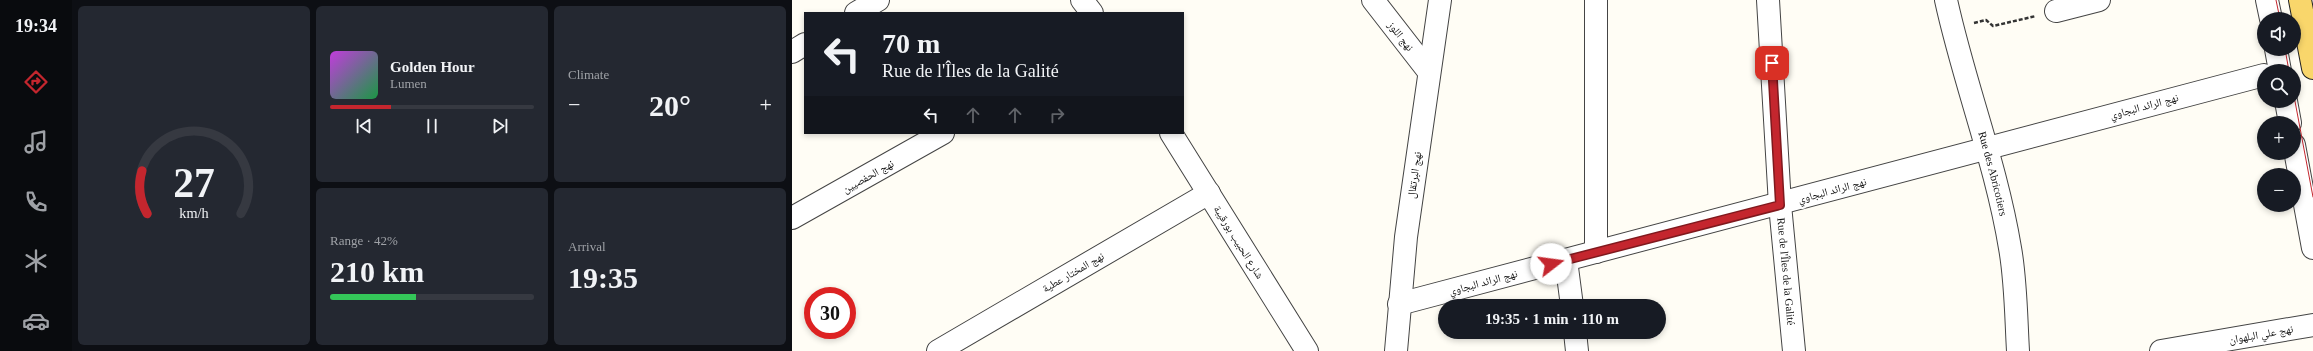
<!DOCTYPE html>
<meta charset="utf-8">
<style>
body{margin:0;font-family:"Times New Roman","Noto Naskh Arabic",serif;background:#242831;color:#f1f3f6;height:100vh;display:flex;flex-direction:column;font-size:15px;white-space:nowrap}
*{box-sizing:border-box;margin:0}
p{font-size:13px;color:#9ea1a6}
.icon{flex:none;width:22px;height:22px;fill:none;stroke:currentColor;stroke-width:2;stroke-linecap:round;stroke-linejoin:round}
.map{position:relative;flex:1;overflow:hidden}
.panel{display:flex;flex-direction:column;gap:6px;padding:6px;background:#0d0f14;width:720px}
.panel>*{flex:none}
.banner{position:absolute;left:12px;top:12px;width:380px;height:122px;border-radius:0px;box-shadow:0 2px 6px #0003;background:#171b24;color:#f1f3f6;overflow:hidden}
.buttons{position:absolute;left:1465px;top:12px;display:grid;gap:8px}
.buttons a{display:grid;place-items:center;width:44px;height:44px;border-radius:50%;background:#171b24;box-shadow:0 2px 6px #0003;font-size:20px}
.speed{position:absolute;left:12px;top:287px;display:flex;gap:8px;font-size:20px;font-weight:700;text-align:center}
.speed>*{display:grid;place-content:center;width:52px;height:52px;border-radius:50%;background:#171b24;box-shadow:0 2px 6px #0003;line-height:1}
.speed .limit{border:6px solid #d22;background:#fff;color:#111}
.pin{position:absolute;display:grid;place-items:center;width:34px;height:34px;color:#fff;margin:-17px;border-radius:8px;box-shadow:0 2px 6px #0006}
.me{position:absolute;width:44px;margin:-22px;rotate:75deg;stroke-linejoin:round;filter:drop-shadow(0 0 3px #0008)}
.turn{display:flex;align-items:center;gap:14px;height:84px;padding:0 12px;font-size:18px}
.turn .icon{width:52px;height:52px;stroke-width:2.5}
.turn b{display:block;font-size:28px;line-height:34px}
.lanes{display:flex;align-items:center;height:38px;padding:0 12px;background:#0003;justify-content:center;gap:20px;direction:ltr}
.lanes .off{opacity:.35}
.big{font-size:30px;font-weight:800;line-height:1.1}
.panel .card{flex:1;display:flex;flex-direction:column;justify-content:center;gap:6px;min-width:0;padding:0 14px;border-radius:6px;background:#242831}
.panel .dial{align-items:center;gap:0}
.dial svg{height:104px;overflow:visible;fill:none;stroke:#363941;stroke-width:7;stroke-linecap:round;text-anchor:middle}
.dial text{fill:#f1f3f6;stroke:none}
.song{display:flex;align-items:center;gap:12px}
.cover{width:48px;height:48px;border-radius:6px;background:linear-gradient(135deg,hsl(290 70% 55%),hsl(140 70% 35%))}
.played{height:4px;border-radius:2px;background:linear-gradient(90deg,#c4262e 30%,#363941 30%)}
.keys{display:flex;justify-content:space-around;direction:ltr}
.heat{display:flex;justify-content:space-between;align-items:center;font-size:22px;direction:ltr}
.charge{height:6px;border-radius:3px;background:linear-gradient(90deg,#34c759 42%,#363941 0)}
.panel .tiles{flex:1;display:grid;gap:6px;grid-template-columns:repeat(3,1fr)}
.card:first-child{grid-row:span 2}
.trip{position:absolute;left:646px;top:299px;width:228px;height:40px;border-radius:20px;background:#171b24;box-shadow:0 2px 6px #0003;font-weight:800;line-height:40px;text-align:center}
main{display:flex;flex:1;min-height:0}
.dock{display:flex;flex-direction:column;width:72px;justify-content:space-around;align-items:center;background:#090b0e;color:#9ea1a6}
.dock .icon{width:28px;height:28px}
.dock .on{color:#c4262e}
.dock b{font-size:18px;color:#f1f3f6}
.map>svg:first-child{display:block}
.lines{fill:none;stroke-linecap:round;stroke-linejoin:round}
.minor-casing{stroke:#444;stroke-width:24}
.major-casing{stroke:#222;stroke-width:24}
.path{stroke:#333;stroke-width:2.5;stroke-dasharray:4 2;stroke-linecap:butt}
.minor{stroke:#fff;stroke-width:22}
.major{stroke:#f9d66b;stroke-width:22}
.tram{stroke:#c4262e;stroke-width:1}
.route-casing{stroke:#7f191e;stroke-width:10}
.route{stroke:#c4262e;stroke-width:7}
.labels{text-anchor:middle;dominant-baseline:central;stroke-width:4;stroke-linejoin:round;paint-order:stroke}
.street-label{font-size:11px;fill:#111;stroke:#fff}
</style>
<main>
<nav class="dock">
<b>19:34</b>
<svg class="icon on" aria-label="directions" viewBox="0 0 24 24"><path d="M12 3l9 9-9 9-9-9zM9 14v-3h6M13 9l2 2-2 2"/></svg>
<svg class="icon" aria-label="music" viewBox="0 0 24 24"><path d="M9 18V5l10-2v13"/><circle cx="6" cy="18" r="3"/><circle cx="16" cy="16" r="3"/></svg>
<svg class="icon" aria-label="phone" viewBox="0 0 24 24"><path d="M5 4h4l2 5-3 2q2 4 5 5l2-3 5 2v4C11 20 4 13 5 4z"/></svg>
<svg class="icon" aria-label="climate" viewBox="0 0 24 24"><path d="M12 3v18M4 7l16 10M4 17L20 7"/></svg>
<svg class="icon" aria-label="car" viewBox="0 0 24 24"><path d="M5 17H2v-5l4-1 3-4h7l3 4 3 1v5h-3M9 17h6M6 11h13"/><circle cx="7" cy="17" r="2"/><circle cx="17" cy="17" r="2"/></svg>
</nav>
<section class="panel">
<div class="tiles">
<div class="card dial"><svg viewBox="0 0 100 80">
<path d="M14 69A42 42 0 1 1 86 69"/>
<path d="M14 69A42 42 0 0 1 10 36" stroke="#c4262e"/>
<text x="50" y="56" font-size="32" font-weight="700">27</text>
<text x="50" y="72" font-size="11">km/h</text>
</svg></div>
<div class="card">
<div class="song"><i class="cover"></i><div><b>Golden Hour</b><p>Lumen</p></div></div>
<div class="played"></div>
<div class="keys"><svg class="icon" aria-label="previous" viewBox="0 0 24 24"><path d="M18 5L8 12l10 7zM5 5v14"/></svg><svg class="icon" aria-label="pause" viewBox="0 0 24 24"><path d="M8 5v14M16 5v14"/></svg><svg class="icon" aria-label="next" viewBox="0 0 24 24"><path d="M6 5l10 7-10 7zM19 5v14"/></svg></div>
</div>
<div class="card"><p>Climate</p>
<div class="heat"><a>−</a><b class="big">20°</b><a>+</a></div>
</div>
<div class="card"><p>Range · 42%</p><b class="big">210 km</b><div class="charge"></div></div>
<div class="card"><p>Arrival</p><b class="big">19:35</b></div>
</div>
</section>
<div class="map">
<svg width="1521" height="351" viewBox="0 0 1521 351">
<rect width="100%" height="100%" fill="#fffdf5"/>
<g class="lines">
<defs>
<g id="minor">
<path d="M290 0 300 13"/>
<path d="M581 0 637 72"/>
<path d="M804 0V252"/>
<path id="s1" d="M976 0 988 205 1002 351"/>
<path id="s2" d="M1154 0C1172 83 1204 163 1218 248 1224 281 1224 317 1226 351"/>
<path d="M1475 0 1479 19"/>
<path d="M1264 11 1307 0"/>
<path d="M64 13 86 0"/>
<path d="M1484 49 1488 71"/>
<path d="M0 52 13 44"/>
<path d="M1494 101 1498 123"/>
<path d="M379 133 515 351"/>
<path d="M1502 145 1521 248"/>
<path d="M0 218 151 133"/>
<path d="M774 260 780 306"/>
<path d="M607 304 1472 75"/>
<path d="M783 332 785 351"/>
<path d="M146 351 417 193"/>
<path d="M604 351 614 237 648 0"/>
<path d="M1369 351 1521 325"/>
</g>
<path id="major" d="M1508 0 1521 68"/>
</defs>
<use href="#minor" class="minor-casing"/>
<use href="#major" class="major-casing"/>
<path class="path" d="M1182 23 1194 20 1201 26 1244 16"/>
<use href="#minor" class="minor"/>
<use href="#major" class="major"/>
<path class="tram" d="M1484 0 1488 19
M1493 49 1497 71
M1502 96 1521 197"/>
</g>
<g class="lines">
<defs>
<path id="route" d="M759 264 988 205 980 63"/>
</defs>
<use href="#route" class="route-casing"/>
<use href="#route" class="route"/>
</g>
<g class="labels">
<g class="street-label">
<text transform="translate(609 36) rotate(52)">نهج اللوز</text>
<text transform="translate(1352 106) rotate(-15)">نهج الرائد البجاوي</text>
<text stroke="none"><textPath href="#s2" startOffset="180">Rue des Abricotiers</textPath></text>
<text transform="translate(622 175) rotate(-82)">نهج البرتقال</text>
<text transform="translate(76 176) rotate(-29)">نهج الحفصيين</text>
<text transform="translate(1040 190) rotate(-15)">نهج الرائد البجاوي</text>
<text transform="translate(447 242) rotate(58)">شارع الحبيب بورقيبة</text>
<text stroke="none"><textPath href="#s1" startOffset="272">Rue de l'Îles de la Galité</textPath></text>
<text transform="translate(281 272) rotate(-30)">نهج المختار عطية</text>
<text transform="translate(691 282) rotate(-15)">نهج الرائد البجاوي</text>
<text transform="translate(1469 334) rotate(-10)">نهج علي البلهوان</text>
</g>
</g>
</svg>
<div class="buttons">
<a><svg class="icon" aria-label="sound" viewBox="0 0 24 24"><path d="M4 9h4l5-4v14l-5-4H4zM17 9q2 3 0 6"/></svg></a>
<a><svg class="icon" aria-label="search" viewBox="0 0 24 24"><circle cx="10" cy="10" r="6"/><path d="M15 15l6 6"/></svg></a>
<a>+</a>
<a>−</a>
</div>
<div class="speed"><div class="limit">30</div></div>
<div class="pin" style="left:980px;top:63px;background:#d93025"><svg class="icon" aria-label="arrive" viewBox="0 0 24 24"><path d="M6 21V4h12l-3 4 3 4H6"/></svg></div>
<svg class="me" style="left:759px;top:264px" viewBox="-20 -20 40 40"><circle r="19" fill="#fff"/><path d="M0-13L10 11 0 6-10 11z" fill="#c4262e"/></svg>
<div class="trip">19:35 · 1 min · 110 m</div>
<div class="banner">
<div class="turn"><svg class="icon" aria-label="left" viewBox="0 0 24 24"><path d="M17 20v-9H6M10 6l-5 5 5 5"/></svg><div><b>70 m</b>Rue de l'Îles de la Galité</div></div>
<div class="lanes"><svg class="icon" aria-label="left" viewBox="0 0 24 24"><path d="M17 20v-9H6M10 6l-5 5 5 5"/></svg><svg class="icon off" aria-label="ahead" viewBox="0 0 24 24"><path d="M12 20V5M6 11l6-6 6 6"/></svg><svg class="icon off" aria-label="ahead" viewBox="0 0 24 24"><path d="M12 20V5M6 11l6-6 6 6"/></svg><svg class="icon off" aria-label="right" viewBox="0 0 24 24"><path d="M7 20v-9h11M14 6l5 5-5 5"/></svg></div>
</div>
</div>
</main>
